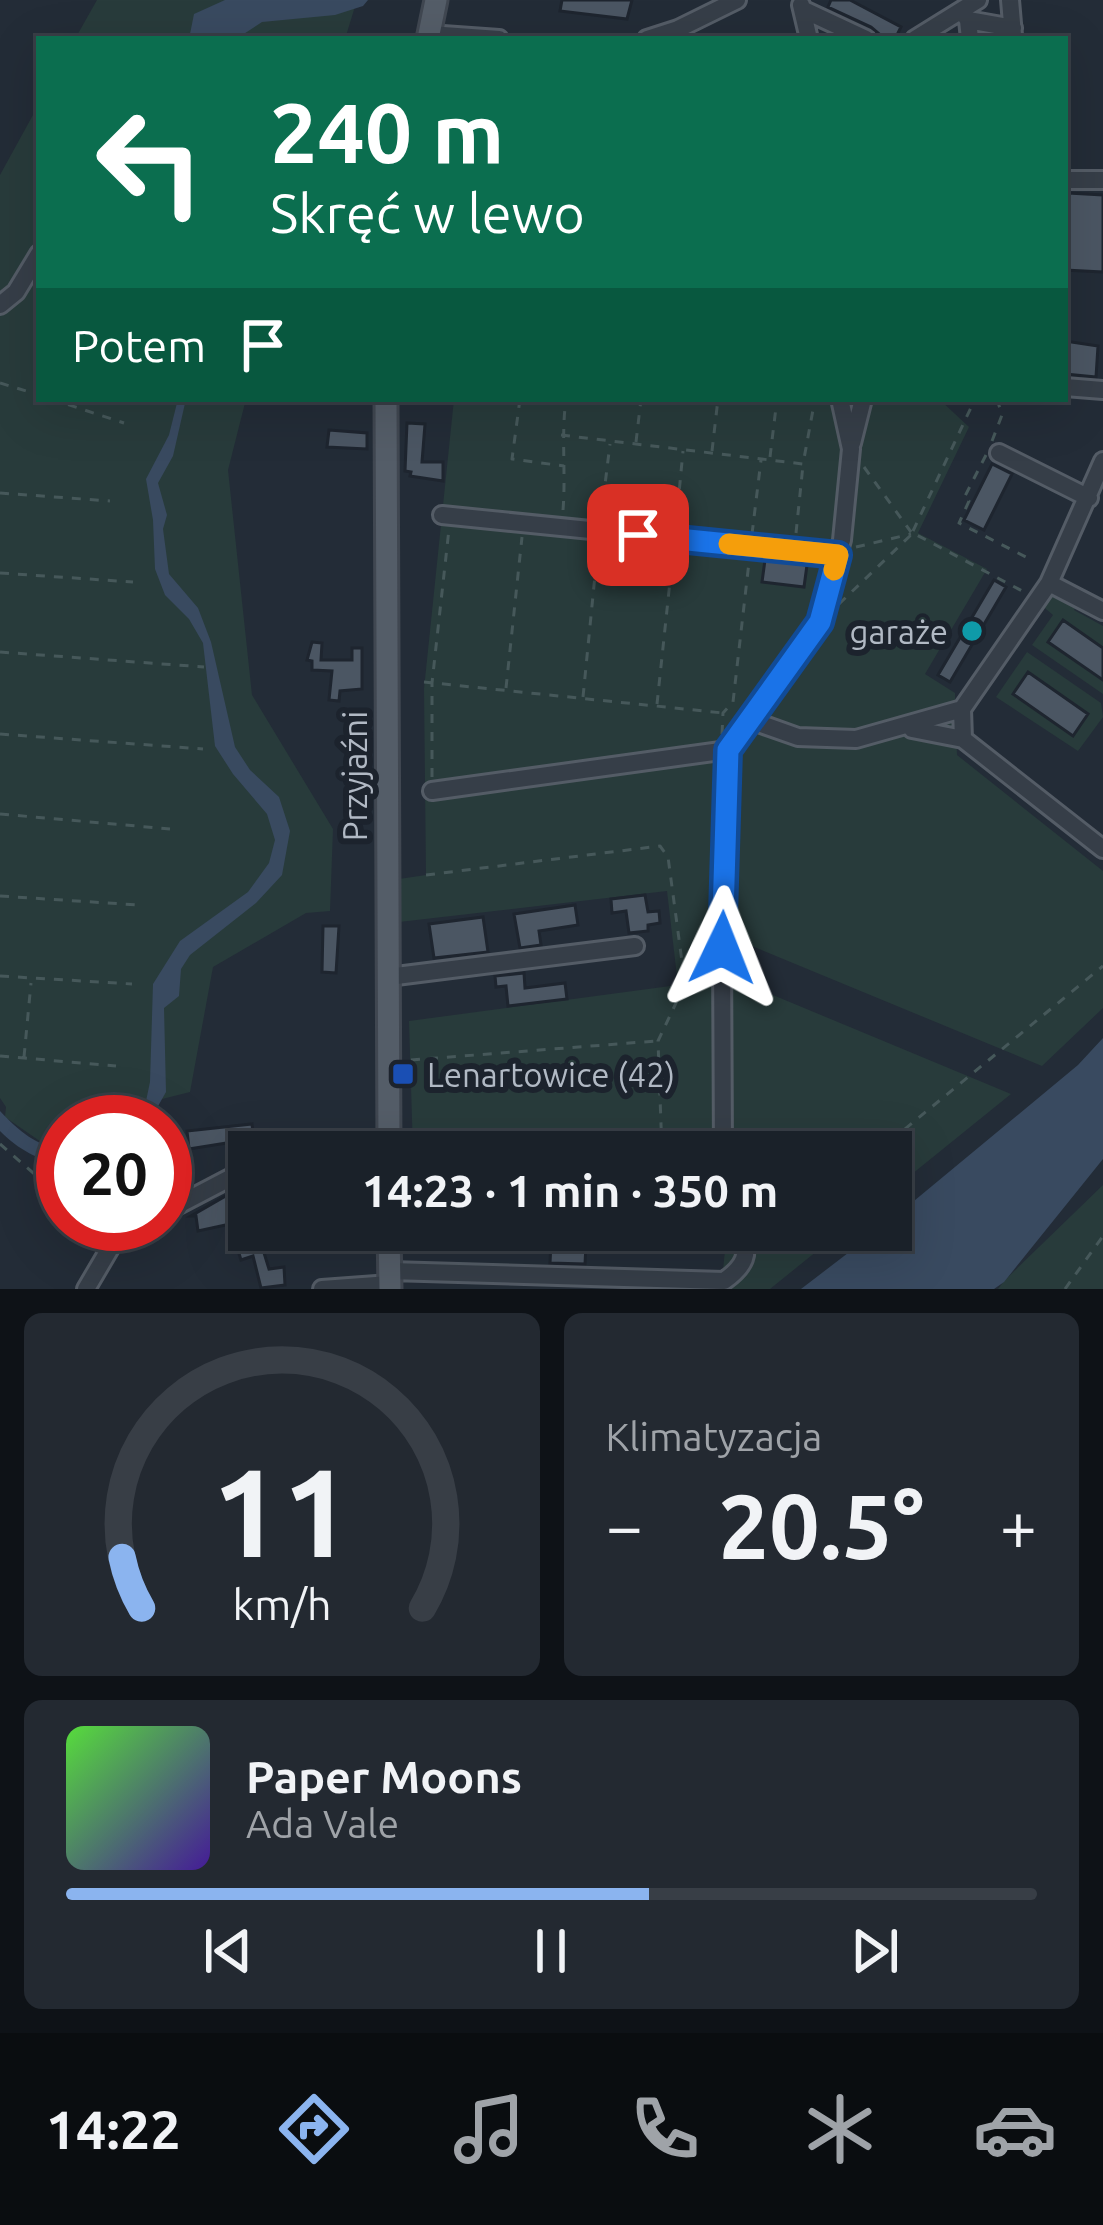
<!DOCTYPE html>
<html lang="pl">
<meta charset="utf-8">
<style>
body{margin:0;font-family:Ubuntu,sans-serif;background:#232931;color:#f1f3f6;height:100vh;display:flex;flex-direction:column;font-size:45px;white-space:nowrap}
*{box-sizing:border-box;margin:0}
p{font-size:39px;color:#9fa3a8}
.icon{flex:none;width:66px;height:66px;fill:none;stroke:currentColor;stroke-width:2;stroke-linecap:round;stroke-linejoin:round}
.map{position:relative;height:1289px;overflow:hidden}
.side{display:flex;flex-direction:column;gap:24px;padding:24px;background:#0e1217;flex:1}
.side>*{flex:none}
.hud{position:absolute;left:36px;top:36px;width:1032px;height:366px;border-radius:0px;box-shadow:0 12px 48px #0002,0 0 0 3px #383e46;background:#0b6e4f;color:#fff;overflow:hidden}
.speed{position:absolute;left:36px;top:1095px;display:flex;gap:24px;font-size:60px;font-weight:700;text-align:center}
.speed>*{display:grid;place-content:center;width:156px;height:156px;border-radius:50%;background:#1a2129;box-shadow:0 12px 48px #0002,0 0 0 3px #383e46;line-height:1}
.speed .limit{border:18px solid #d22;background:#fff;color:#111}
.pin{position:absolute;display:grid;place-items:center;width:102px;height:102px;color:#fff;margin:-51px;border-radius:24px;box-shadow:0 6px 18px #0006}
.me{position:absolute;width:132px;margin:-66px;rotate:2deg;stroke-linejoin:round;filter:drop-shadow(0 0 9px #0008)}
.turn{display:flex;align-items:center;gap:42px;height:252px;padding:0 36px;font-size:54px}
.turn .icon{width:156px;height:156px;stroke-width:2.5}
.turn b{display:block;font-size:84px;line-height:102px}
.then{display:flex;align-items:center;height:114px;padding:0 36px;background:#0003;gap:24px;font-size:45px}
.big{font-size:90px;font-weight:600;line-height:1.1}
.side .card{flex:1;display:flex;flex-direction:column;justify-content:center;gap:18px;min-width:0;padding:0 42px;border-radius:18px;background:#232931}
.side .dial{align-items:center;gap:0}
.dial svg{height:312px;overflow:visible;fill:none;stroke:#383e46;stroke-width:7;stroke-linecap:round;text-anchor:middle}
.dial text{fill:#f1f3f6;stroke:none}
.song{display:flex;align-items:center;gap:36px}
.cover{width:144px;height:144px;border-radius:18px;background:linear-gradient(135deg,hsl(110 70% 55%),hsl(260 70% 35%))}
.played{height:12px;border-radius:6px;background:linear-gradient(90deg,#8bb4ef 60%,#383e46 60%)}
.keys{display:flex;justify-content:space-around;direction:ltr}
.heat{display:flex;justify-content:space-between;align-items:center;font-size:66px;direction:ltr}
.side .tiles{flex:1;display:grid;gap:24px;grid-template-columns:1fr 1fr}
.card:last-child{grid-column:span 2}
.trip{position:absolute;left:228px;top:1131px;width:684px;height:120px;border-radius:0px;background:#1a2129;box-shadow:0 12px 48px #0002,0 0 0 3px #383e46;font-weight:600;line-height:120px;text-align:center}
.dock{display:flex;height:192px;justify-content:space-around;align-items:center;background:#0a0d10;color:#9fa3a8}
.dock .icon{width:84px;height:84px}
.dock .on{color:#8bb4ef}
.dock b{font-size:54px;color:#f1f3f6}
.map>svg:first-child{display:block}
.green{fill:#283b3b}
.water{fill:#394a60}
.building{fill:#4b5663;stroke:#1e252f;stroke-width:3}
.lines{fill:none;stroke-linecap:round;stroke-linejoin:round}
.minor-casing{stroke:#545c66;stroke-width:22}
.major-casing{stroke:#404751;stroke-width:27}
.path{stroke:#46585a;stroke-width:3;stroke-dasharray:9 9;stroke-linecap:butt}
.minor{stroke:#363e48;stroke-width:16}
.major{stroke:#545d68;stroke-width:21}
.route-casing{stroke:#114b97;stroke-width:30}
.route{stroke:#1a73e8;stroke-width:21}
.slow{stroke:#f59e0b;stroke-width:21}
.culture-dot{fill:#0f9aa8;stroke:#1c232d;stroke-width:4.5}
.transit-dot{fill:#1a4fb4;stroke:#1c232d;stroke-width:4.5}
.labels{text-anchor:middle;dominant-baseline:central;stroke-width:12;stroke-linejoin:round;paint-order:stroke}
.poi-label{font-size:33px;fill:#b1b9c4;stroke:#1c232d;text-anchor:end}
.street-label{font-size:33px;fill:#b1b9c4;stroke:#1c232d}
</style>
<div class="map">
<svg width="1103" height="1289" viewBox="0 0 1103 1289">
<rect width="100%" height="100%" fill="#232c37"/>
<path class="green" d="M97 0H357L345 39H75Z
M39 104V399H246L228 470 252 695 333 829 330 911 306 913 213 967 190 1092 138 1105 122 1122H63V1145L44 1144 5 1117 6 1107 0 1098V175Z
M454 399H833L844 451 836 540 813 619 722 750 716 1152H413L409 1021 678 985 667 891 399 922V879L426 875 424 689Z
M871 399H939L969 427 918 533 987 569 925 674 955 693 957 755 1103 871V1008L1042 1066 735 939 738 755 827 625 857 449Z
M1050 592 1078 601 1074 610 1103 626V694L1032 645 1053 615 1040 604Z
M1027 652 1101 703 1103 717 1078 751 996 697Z
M732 978 1011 1094 891 1191V1152H732Z
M1103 1185V1289H998L1004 1281Z
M727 1230H843L770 1289H714L723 1270Z"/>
<path class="water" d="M225 0H368L363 6 335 15 262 22 236 39H189L194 14Z
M178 399H186L173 456 158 483 167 515 163 529 169 574 198 608 211 642 235 747 250 770 279 797 290 831 282 875 256 903 190 955 181 969 179 996 164 1008 166 1092 149 1122H132L146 1101 150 1082 153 984 180 941 248 892 269 863 275 840 267 814 233 774 215 746 203 643 189 619 165 595 155 569 153 520 146 479 169 435Z
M1103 1038V1159L1004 1282 994 1289H801L878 1230H891V1220L1078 1065Z
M0 1111C19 1131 36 1146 63 1149V1166C37 1159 19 1150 0 1131Z"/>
<path class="building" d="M562 0H632L627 19 560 11Z
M831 0H850L901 27 895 39H885L871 27 828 7Z
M1068 193 1103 195V272L1065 270Z
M1065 341 1098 346 1096 377 1065 374Z
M407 423 425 424 422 462H443V481L410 476 411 472 405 471Z
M329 430 367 433V449L327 447Z
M992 464 1012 474 984 530 964 520Z
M765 560 807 565 804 587 762 582Z
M994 580 1006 587 950 682 938 675Z
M1063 620 1103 648V680L1048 642Z
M312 642 322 643 321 660H352V648H362V689L340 691 339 701 329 700 332 671 312 670V661L307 660Z
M1028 672 1088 714 1073 736 1013 694Z
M645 895 648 912 659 911 660 923 648 925V931L629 933 626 911 612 913 611 899Z
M575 905 578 925 539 931 541 945 520 948 514 914Z
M483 917 488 952 434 958 429 924Z
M323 926H339L336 973 322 972Z
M524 973 525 988 565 983 567 999 508 1006 506 986 496 987 495 976Z
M252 1124 255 1148 240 1150 239 1141 189 1149 187 1131Z
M243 1186 249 1205V1230H257L269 1269 284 1267 285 1285 261 1288 253 1256 241 1260 230 1224 198 1231 196 1216H191Z
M551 1243 586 1245 585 1264 550 1263Z"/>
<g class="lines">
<defs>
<path id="minor" d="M1010 0 1013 35
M801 5 809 39
M804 10 866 39
M962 11 968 20 970 39
M968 20 1013 28
M429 34 499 39
M647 39 678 29 737 0
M915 39 978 0
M1065 180H1103
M0 305 16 292 39 254
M1065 387 1103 390
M852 443 863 399
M999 453 1089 498
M1103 461 1049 583 962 709 963 739 1103 849
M442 515 838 555
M1049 583 1103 611
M750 720 798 737 856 739 962 709
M912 729 963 739
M432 791 728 750
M388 977 635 946
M723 1152 722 948 728 750 820 622 842 540 851 449 840 399
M165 1212 249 1168
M390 1271 724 1281C745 1266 750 1255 742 1230
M86 1289 119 1233 139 1224
M322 1289 390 1284"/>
<path id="major" d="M428 39 436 0
M386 399 389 1152
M389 1230 390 1289"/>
</defs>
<use href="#minor" class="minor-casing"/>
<use href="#major" class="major-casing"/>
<path class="path" d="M0 383 39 395
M51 399 124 423
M520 399 512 459 564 466
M561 435 803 464 815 399
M992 441 1002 415 997 399
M636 442 641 399
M712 451 718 399
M986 455 964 498 969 501 959 523 1026 557
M770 457 777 399
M864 467 911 532
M0 493 110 501
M563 510C566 473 561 436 566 399
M601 517 610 444
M676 525 683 451
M913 531 975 399
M796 533 803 465
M752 534 761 460
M856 547 911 534
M0 573 133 582
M839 604 913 533 1026 593
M0 652 204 667
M424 682 723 713
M506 688 522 537
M583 697 598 545
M657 704 673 553
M0 734 203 749
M722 734 723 713 733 702 749 562
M432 777V683L449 529
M0 814 170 829
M426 875 660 846 668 857 685 984 658 1041 662 1152
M0 896 138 905
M0 976 132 984
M0 1056 116 1066
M24 1057 31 983
M411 1060 656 1041
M413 1139 659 1140
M0 1144 63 1199
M877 1152 1103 966
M1065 1289 1103 1236"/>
<use href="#minor" class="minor"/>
<use href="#major" class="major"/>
</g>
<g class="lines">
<defs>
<path id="route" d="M638 535 838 555 820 622 728 750 722 948"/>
</defs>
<use href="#route" class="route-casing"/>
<use href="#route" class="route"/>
<path class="slow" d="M729 544 838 555 834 570"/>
</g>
<circle class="culture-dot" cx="972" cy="631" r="12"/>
<rect class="transit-dot" x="391" y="1062" width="24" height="24" rx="6"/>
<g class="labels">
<g class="poi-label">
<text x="948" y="631">garaże</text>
<text x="427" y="1074" text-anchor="start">Lenartowice (42)</text>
</g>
<g class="street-label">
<text transform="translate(354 776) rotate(-90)">Przyjaźni</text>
</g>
</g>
</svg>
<div class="speed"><div class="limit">20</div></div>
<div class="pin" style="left:638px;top:535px;background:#d93025"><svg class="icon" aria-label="arrive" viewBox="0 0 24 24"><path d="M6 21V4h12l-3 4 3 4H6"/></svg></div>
<svg class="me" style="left:722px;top:948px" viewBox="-20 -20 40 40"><path d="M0-17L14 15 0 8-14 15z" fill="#1a73e8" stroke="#fff" stroke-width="4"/></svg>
<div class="trip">14:23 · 1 min · 350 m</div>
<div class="hud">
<div class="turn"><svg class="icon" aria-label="left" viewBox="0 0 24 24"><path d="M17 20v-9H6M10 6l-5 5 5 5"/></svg><div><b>240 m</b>Skręć w lewo</div></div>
<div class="then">Potem<svg class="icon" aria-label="arrive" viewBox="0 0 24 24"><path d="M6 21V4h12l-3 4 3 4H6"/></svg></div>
</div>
</div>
<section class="side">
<div class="tiles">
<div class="card dial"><svg viewBox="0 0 100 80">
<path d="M14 69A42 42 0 1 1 86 69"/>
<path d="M14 69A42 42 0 0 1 9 56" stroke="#8bb4ef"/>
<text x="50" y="56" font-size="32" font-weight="700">11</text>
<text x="50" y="72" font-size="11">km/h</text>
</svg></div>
<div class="card"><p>Klimatyzacja</p>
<div class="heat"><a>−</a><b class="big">20.5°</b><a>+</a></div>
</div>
<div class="card">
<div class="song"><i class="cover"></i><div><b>Paper Moons</b><p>Ada Vale</p></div></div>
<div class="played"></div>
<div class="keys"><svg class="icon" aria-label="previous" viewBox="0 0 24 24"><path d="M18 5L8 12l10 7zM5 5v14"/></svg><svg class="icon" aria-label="pause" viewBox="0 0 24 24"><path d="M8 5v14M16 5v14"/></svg><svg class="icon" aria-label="next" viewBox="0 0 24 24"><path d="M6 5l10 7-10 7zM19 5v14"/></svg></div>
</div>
</div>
</section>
<nav class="dock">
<b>14:22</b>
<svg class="icon on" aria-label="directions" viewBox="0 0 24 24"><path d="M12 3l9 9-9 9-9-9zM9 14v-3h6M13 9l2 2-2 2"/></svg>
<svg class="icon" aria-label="music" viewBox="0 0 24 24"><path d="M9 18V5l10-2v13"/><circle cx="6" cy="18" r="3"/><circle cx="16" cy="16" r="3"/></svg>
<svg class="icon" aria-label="phone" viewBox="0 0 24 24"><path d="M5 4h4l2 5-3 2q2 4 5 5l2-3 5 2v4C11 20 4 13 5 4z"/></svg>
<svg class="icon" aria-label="climate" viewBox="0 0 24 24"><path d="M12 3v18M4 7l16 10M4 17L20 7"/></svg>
<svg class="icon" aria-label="car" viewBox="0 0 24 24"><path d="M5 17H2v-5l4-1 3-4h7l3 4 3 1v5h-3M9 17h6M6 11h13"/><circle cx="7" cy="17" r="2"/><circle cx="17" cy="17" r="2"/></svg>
</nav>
